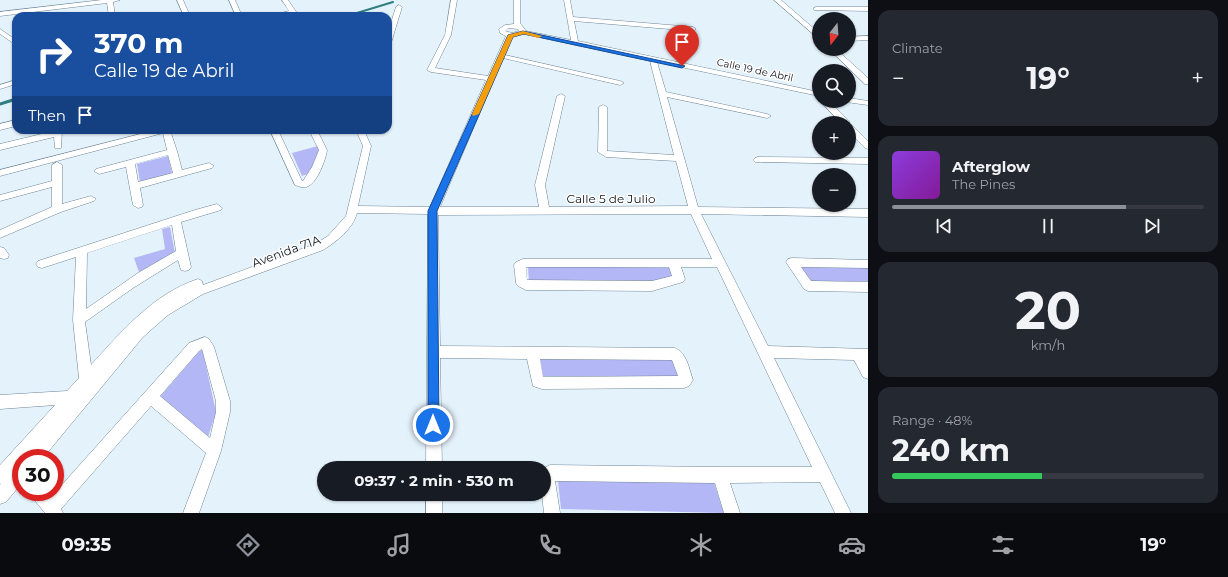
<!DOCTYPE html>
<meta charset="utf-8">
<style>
body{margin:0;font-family:Montserrat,sans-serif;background:#242831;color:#f1f3f6;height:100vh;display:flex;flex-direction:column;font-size:15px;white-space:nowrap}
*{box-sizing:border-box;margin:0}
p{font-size:13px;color:#9ea1a6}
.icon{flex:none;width:22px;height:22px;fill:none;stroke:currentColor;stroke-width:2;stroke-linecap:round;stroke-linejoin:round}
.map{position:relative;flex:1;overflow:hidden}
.drawer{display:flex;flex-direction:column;gap:10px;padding:10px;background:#0d0f14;width:360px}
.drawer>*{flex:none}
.banner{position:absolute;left:12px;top:12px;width:380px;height:122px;border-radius:12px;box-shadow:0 1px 3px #0004;background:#1a4fa0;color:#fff;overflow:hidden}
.needle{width:26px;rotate:197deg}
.tools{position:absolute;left:812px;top:12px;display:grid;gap:8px}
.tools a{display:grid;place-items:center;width:44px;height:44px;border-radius:50%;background:#171b24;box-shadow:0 1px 3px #0004;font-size:20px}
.speed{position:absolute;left:12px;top:449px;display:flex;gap:8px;font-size:20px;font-weight:700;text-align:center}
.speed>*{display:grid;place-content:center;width:52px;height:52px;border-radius:50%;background:#171b24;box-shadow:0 1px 3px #0004;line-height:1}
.speed .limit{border:6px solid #d22;background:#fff;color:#111}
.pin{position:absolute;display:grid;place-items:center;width:34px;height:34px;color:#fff;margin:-41px -17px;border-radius:50% 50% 50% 0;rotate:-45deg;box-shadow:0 0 4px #0007}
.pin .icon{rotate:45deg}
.me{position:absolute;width:44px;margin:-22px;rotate:0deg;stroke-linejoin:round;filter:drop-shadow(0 0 3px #0008)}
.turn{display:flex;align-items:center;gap:14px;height:84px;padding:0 16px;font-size:18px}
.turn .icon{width:52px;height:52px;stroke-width:2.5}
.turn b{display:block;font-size:28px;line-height:34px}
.then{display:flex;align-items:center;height:38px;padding:0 16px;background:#0003;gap:8px;font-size:15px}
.big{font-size:30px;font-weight:700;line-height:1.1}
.drawer .tile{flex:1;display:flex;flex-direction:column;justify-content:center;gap:6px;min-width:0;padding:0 14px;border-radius:12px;background:#242831}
.drawer .dial{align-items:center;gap:0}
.dial b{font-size:52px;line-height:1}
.song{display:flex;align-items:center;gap:12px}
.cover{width:48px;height:48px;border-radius:6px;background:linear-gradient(135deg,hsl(270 70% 55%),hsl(290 70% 35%))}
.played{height:4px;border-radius:2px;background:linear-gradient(90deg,#8c9099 75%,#363941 75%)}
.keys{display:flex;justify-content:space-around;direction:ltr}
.heat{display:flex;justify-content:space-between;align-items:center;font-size:22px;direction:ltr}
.charge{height:6px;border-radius:3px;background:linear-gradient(90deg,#34c759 48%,#363941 0)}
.trip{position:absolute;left:317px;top:461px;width:234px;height:40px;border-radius:20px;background:#171b24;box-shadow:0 1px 3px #0004;font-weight:700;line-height:40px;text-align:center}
.tabs{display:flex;height:64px;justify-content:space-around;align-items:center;background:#090b0e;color:#9ea1a6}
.tabs .icon{width:28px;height:28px}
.tabs .on{color:#8c9099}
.tabs b{font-size:18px;color:#f1f3f6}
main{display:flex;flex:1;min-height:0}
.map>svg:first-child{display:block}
.green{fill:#b4b7f5}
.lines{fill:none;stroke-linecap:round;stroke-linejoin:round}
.stream-far1{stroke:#2f7f81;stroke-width:2}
.stream{stroke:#2f7f81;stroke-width:3}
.minor-casing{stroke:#6f8594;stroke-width:1}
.minor{fill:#fff;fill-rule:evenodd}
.route{fill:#1a73e8;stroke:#114b97}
.slow{fill:#f59e0b}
.labels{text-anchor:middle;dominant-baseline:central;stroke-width:3;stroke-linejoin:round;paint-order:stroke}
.far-street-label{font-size:10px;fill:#0d151b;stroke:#fff}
.street-label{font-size:12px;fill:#0d151b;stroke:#fff}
</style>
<main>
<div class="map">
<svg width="868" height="513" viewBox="0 0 868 513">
<rect width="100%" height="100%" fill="#e4f2fc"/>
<path class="green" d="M318 146 320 156 308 174 302 176 292 153Z
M168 156 172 173 140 182 137 164Z
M170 227 175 253 139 272 134 258 165 249 162 229Z
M800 265 868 268V281H810Z
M528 266 669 268 673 278 655 284 529 283Z
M202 348 216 412 208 437 159 398Z
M540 358 673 360 680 376H543Z
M558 481 714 483 724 513 561 509Z"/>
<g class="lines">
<path class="stream-far1" d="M347 16 393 2"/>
<path class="stream" d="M0 104 16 99"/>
<defs>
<path id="minor" d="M102 0H120L113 2 115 16H109L107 3 0 16V12Z
M177 0H183L190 16H184Z
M229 0H235L242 16H236Z
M282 0H288L299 16H293L292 14 269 16 289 11Z
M451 0H457L451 35 435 68 488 76 506 36 500 33 499 29 505 25 514 24V0H520V23L526 31 571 40 564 0H570L573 17 693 27 696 29 693 31 574 21 578 41 819 92V96L657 62 666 92 767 114 771 116 767 118 667 97 698 207 868 209V217L701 214 768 346 868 349V379L863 377 854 360 774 358 851 513H835L820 482 730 483 740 513H724L715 483 555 481 560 513H544L542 494H544V468L550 465 720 467H812L717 267H681L685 279 683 282 652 291 526 290 518 286 516 283 514 265 516 262 523 259H712L691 214 438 215 440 346 675 348C687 353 689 369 693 380L689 386 684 388 542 389 533 386 527 359 440 358 442 468H426L428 214 357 213C353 229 336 242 323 250L203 294 168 315 143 337 43 458H21V464L19 466 21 465V484L6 502 0 504V485L1 483 0 484V465L55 405 0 409V395L67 391 79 378 73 320 76 257 42 268 38 267 36 264 38 261 195 210 217 204 222 208 221 210 181 222 191 267 189 270 185 271 181 270 178 260 133 288 85 322 91 365C122 331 153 294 198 279L202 281 203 285 315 244 328 236 346 216 363 146 356 130H364L371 146 358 206 430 207 486 80 431 72 427 70 445 35ZM508 28 518 29 519 31 512 33 505 31ZM524 34 650 61 674 155 607 151V107L603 105 599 107 598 152 606 157 676 161 688 206 549 207 545 185 565 96 561 94 557 96 535 185 539 207H440L503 58 620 85 624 83 620 81 505 55 512 37ZM172 225 176 251 138 273 86 309 87 253ZM526 267H669L672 276 652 281 527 280ZM540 359 672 360 678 376 543 377Z
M774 0H781L819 33V39Z
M399 5 402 7 391 43 388 45V32L396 7Z
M816 7H868V11L814 10V8Z
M0 29 16 40V45L0 34Z
M868 36V40L849 41V37Z
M829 49H836L868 78V84H865Z
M16 80V84L0 89V85Z
M849 98 868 101V105L846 102 849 101Z
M820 101H829L849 121V124L852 125 868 141V149L865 148 849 132V123H841Z
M16 120V126L0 130V124Z
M54 130H62L61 148H55L54 137 0 150V144L54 131Z
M156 130H170L177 151 182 170 209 163 214 166 212 168 140 188 143 205 142 207 138 208 133 205 126 167 99 174 94 171 96 169 167 150 163 133 0 176V170ZM168 155 173 173 138 182 135 164Z
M270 130H278L302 181H303L312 167 319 150 309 130H317L327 150C326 159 318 180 310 185 305 189 300 187 295 185Z
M758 157 868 158V164L755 162 753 160 755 158Z
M57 162 62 165V204L91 196 96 199 94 201 61 212 0 238V230L52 207V187L0 201V195L52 181V165Z
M0 247 4 248 9 255 8 258 4 259 0 258Z
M792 258 868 260V268L801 267 811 281 868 282V292L808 291 804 289 786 262 788 259Z
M205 337 209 339 214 347 230 401V412L221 451 199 513H183L206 453 151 406 61 509 63 513H45L32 497 29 492H47L51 497 189 343ZM202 349 216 401V412L210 438 160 396 199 351Z
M426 494H442V513H426Z"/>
</defs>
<use href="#minor" class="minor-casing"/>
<use href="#minor" class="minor"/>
</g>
<path class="route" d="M523 31 685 66 682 68 524 34 513 37 437 211 439 425 438 429 433 430 429 429 428 425V211L508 35Z"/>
<path class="slow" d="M523 31 542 36 539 38 524 34 513 37 479 114 473 116 472 114 508 35Z"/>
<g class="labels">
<g class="far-street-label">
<text transform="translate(755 70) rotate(12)">Calle 19 de Abril</text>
</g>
<g class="street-label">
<text x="611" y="198">Calle 5 de Julio</text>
<text transform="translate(286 251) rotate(-20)">Avenida 71A</text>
</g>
</g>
</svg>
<div class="tools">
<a><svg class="needle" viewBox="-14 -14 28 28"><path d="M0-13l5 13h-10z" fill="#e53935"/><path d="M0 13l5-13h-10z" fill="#9ea1a6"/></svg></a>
<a><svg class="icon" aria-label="search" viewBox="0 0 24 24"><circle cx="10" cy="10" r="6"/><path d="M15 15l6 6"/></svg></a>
<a>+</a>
<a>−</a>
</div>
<div class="speed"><div class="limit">30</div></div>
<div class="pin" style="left:682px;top:66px;background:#d93025"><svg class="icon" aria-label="arrive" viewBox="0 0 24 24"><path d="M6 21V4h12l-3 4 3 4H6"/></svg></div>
<svg class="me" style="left:433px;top:425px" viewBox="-20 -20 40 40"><circle r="17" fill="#1a73e8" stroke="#fff" stroke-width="3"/><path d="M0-11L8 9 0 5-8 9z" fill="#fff"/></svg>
<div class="trip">09:37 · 2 min · 530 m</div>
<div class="banner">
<div class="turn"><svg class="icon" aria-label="right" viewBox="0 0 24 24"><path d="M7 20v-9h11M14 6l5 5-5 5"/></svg><div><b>370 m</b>Calle 19 de Abril</div></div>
<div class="then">Then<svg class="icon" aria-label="arrive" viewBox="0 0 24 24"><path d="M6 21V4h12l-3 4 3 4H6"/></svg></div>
</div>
</div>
<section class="drawer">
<div class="tile"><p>Climate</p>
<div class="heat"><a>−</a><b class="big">19°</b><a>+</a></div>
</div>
<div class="tile">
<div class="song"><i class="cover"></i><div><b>Afterglow</b><p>The Pines</p></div></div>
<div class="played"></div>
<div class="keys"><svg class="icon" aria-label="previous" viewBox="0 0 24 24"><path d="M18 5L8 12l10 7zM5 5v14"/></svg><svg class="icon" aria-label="pause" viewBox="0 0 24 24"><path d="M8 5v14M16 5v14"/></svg><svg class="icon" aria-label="next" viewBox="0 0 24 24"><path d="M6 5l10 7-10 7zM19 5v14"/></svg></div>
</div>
<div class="tile dial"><b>20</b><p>km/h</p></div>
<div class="tile"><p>Range · 48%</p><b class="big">240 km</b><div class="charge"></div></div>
</section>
</main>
<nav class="tabs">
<b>09:35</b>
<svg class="icon on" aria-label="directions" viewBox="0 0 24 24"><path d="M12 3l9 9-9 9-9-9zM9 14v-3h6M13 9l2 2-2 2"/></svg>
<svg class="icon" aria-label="music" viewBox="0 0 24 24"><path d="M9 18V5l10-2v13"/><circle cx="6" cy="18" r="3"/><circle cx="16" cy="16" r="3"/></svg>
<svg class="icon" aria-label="phone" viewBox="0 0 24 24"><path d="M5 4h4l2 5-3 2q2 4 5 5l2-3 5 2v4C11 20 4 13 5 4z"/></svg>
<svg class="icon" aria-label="climate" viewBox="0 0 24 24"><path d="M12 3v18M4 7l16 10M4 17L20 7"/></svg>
<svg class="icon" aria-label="car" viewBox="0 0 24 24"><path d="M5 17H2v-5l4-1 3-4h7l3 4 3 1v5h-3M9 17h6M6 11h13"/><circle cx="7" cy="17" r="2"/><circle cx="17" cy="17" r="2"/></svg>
<svg class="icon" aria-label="filters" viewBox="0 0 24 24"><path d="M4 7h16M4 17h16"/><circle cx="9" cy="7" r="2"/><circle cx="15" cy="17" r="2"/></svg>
<b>19°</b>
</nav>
